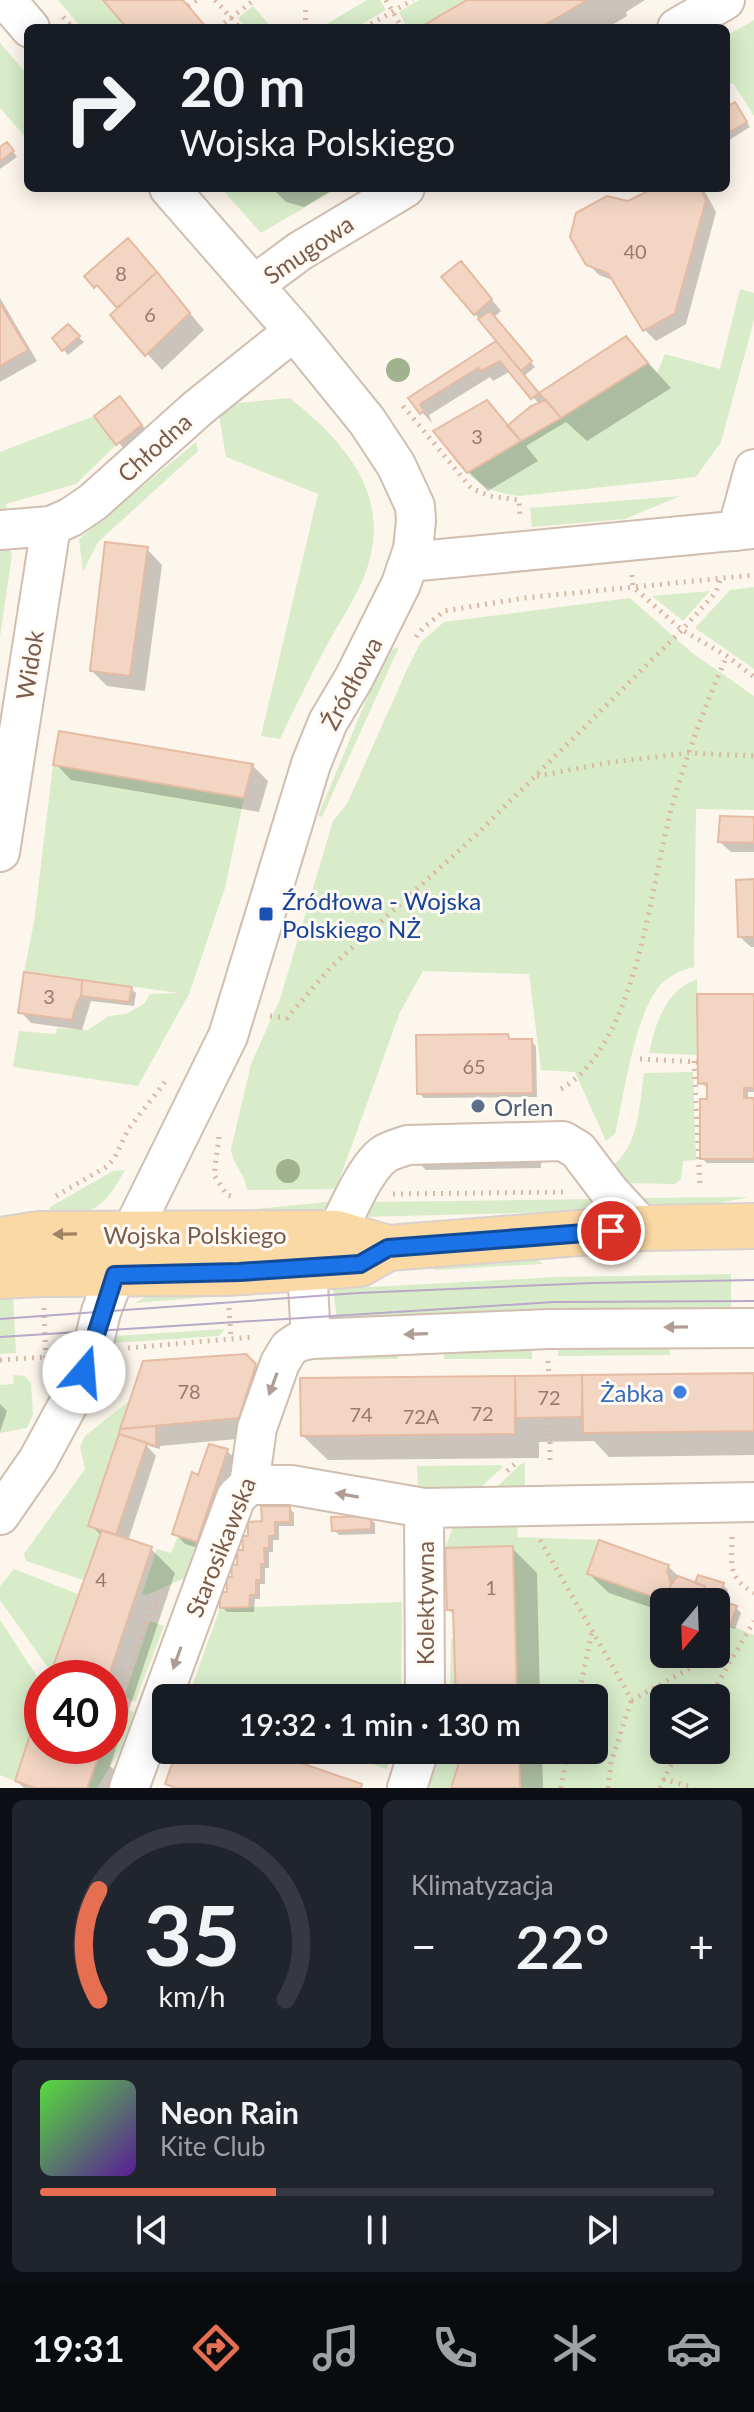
<!DOCTYPE html>
<html lang="pl">
<meta charset="utf-8">
<style>
body{margin:0;font-family:Lato,sans-serif;background:#20242c;color:#f1f3f6;height:100vh;display:flex;flex-direction:column;font-size:30px;white-space:nowrap}
*{box-sizing:border-box;margin:0}
p{font-size:26px;color:#9ea1a6}
.icon{flex:none;width:44px;height:44px;fill:none;stroke:currentColor;stroke-width:2;stroke-linecap:round;stroke-linejoin:round}
.map{position:relative;height:1788px;overflow:hidden}
.panel{display:flex;flex-direction:column;gap:12px;padding:12px;background:#0d0f14;flex:1}
.panel>*{flex:none}
.guide{position:absolute;left:24px;top:24px;width:706px;height:168px;border-radius:12px;box-shadow:0 4px 20px #0003;background:#171b24;color:#f1f3f6;overflow:hidden}
.needle{width:52px;rotate:199deg}
.controls{position:absolute;left:650px;top:1588px;display:grid;gap:16px}
.controls a{display:grid;place-items:center;width:80px;height:80px;border-radius:12px;background:#171b24;box-shadow:0 4px 20px #0003;font-size:40px}
.speed{position:absolute;left:24px;top:1660px;display:flex;gap:16px;font-size:40px;font-weight:700;text-align:center}
.speed>*{display:grid;place-content:center;width:104px;height:104px;border-radius:50%;background:#171b24;box-shadow:0 4px 20px #0003;line-height:1}
.speed .limit{border:12px solid #d22;background:#fff;color:#111}
.pin{position:absolute;display:grid;place-items:center;width:68px;height:68px;color:#fff;margin:-34px;border:4px solid #fff;border-radius:50%;box-shadow:0 2px 8px #0007}
.me{position:absolute;width:88px;margin:-44px;rotate:18deg;stroke-linejoin:round;filter:drop-shadow(0 0 6px #0008)}
.turn{display:flex;align-items:center;gap:28px;height:168px;padding:0 24px;font-size:36px}
.turn .icon{width:104px;height:104px;stroke-width:2.5}
.turn b{display:block;font-size:56px;line-height:68px}
.big{font-size:60px;font-weight:600;line-height:1.1}
.panel .tile{flex:1;display:flex;flex-direction:column;justify-content:center;gap:12px;min-width:0;padding:0 28px;border-radius:12px;background:#20242c}
.panel .dial{align-items:center;gap:0}
.dial svg{height:208px;overflow:visible;fill:none;stroke:#363941;stroke-width:7;stroke-linecap:round;text-anchor:middle}
.dial text{fill:#f1f3f6;stroke:none}
.song{display:flex;align-items:center;gap:24px}
.cover{width:96px;height:96px;border-radius:12px;background:linear-gradient(135deg,hsl(110 70% 55%),hsl(270 70% 35%))}
.played{height:8px;border-radius:4px;background:linear-gradient(90deg,#e76f51 35%,#363941 35%)}
.keys{display:flex;justify-content:space-around;direction:ltr}
.heat{display:flex;justify-content:space-between;align-items:center;font-size:44px;direction:ltr}
.panel .tiles{flex:1;display:grid;gap:12px;grid-template-columns:1fr 1fr}
.tile:last-child{grid-column:span 2}
.trip{position:absolute;left:152px;top:1684px;width:456px;height:80px;border-radius:12px;background:#171b24;box-shadow:0 4px 20px #0003;font-weight:600;line-height:80px;text-align:center}
.tabs{display:flex;height:128px;justify-content:space-around;align-items:center;background:#090b0e;color:#9ea1a6}
.tabs .icon{width:56px;height:56px}
.tabs .current{color:#e76f51}
.tabs b{font-size:36px;color:#f1f3f6}
.map>svg:first-child{display:block}
.green{fill:#d8ecc9;fill-rule:evenodd}
.shadow{fill:#0003}
.building{fill:#f3d5c3;stroke:#e6bba3;stroke-width:2}
.lines{fill:none;stroke-linecap:round;stroke-linejoin:round}
.minor-casing{stroke:#d1beb0;stroke-width:42}
.major-casing{stroke:#dad1cd;stroke-width:48}
.path{stroke:#d9b8a5;stroke-width:5;stroke-dasharray:2 6;stroke-linecap:butt}
.minor{stroke:#fff;stroke-width:38}
.major{stroke:#fbd9a5;stroke-width:44}
.tram{stroke:#b9a8c9;stroke-width:2}
.tree{fill:#a0b28e}
.oneway{fill:#a18267}
.oneway2{fill:#af9d94}
.route-casing{stroke:#114b97;stroke-width:20}
.route{stroke:#1a73e8;stroke-width:14}
.transit-dot{fill:#1a4fb4;stroke:#fffaf3;stroke-width:3}
.service-dot{fill:#5c6f8a;stroke:#fffaf3;stroke-width:3}
.shop-dot{fill:#3f7fe0;stroke:#fffaf3;stroke-width:3}
.labels{text-anchor:middle;dominant-baseline:central;stroke-width:6;stroke-linejoin:round;paint-order:stroke}
.number-label{font-size:20px;fill:#987a6a}
.street-label{font-size:24px;fill:#7a5c4d;stroke:#fffaf3}
.transit-label{font-size:24px;fill:#164399;stroke:#fffaf3;text-anchor:start}
.service-label{font-size:24px;fill:#4e5e75;stroke:#fffaf3;text-anchor:start}
.shop-label{font-size:24px;fill:#366cbe;stroke:#fffaf3;text-anchor:end}
</style>
<div class="map">
<svg width="754" height="1788" viewBox="0 0 754 1788">
<rect width="100%" height="100%" fill="#fdf6ec"/>
<path class="green" d="M58 0H103L123 23 117 28H82Z
M367 0H380L386 10 355 28H320Z
M419 0H467L419 28H407L399 12Z
M253 6 272 28H246L238 18Z
M754 20V116L733 83 726 86V36Z
M0 43 28 75V140L0 108Z
M221 188H338L261 233Z
M740 289 754 293V320L721 442 696 477 520 496C498 494 483 488 467 473L648 363 657 373 665 354 720 369Z
M290 398C352 448 398 504 360 586 350 607 337 626 327 645 310 676 295 708 280 739L261 736 318 494 226 457 219 415 238 403Z
M94 416 116 445 76 484 6 504 7 510 0 511V452Z
M196 442 198 451 98 542 83 572 79 539Z
M680 496 625 519 532 527 530 508Z
M0 543H5L12 554 0 637Z
M754 587V669L695 628 730 590Z
M710 591 683 621 652 596Z
M630 598 691 652 754 696V810L696 809 694 967C679 971 667 976 657 989 634 1020 624 1095 615 1134L606 1141 575 1072 541 1070 529 974 423 971 400 1012 336 1189 247 1190C245 1172 233 1167 231 1149L251 1064 280 999 333 821 347 804 409 665 421 642 444 622Z
M399 647 322 817 318 816 372 686 390 650Z
M53 765 244 798 225 888 189 994 138 1086 13 1067 19 1031 56 1034 57 1028 88 1030 109 1016 126 1014 144 1004 150 994 180 993 24 972 34 922Z
M697 979 698 1055 649 1053C655 1024 666 990 697 979Z
M693 1072 696 1160 683 1161 681 1179 675 1184 620 1183 612 1166C640 1145 639 1105 644 1073Z
M125 1170C101 1214 92 1212 45 1219L50 1207 113 1171Z
M749 1197C712 1204 666 1218 631 1198Z
M596 1199 604 1211 361 1217 371 1202Z
M326 1202H335L321 1211 245 1216 246 1210Z
M529 1253 543 1264 436 1270 427 1267Z
M731 1274V1318L337 1321 333 1289 557 1277Z
M220 1288V1296L135 1303 149 1295Z
M13 1296 16 1353 0 1354V1297Z
M225 1329 219 1336 113 1343 115 1336Z
M670 1341V1355L558 1356V1344Z
M532 1343V1359H444L445 1345Z
M399 1345 398 1359 297 1360 304 1356Z
M13 1375 25 1376 31 1383 33 1414 27 1428 0 1433V1385L14 1384Z
M129 1401 88 1525 102 1530 83 1580 26 1561 24 1554 85 1469 80 1447 85 1436Z
M525 1463V1497L485 1498 521 1464Z
M501 1465 503 1467 472 1495 418 1488 417 1466Z
M517 1525 518 1537 599 1540 587 1574 668 1602H664V1654H716V1620L754 1635V1788H520L519 1750H594V1698H517L513 1547 445 1548 453 1527ZM664 1698H716V1750H664Z
M178 1536 197 1542 191 1559 196 1561 189 1576 147 1595 142 1594 157 1549 171 1553Z
M14 1569 78 1594 51 1672 0 1600V1586Z
M402 1602 401 1698H188L220 1608Z
M0 1620 42 1684V1698L15 1781 0 1775Z
M150 1621 164 1626 135 1702 124 1697Z
M451 1639H454L456 1698H450Z
M110 1703 134 1712 121 1749 97 1788H88L100 1753 84 1747 110 1746Z
M330 1750H393L387 1769Z
M458 1755V1766L451 1788H424L435 1756Z"/>
<path class="shadow" d="M470 0H645L626 12 627 16 607 28H423Z
M726 109H739L750 127 729 140 726 137Z
M0 150H12L17 157 0 169Z
M272 188H336L304 207 286 202Z
M658 188H703L716 212 686 324 656 341 645 330 615 281 599 275 587 263 628 203Z
M138 251 204 330 162 370 113 316 120 309 87 276Z
M472 275 501 311 494 317 535 367 524 376 540 394 626 338 671 388 587 441 566 422 526 446 538 461 488 491 468 471 486 403 510 427 540 405 511 371 493 381 490 377 429 415 432 423 410 399 504 348 475 314Z
M0 298 37 361 0 382Z
M67 327 84 342 68 355 54 338Z
M120 398 151 436 128 454 97 416Z
M147 549 162 565 145 691 107 686 92 671Z
M56 764 252 765 268 781 259 812 71 780Z
M754 819V852H731L720 842Z
M754 881V947H751L740 937Z
M25 975 131 989 136 993 134 1006 91 1001 82 1030 31 1023 21 1012Z
M754 996V1092H748V1100H754V1163H707L702 1158 709 1088 700 1083Z
M508 1036 513 1041H531L536 1046 537 1097 424 1098 419 1093Z
M535 1121 540 1126 541 1168 426 1170 421 1165 420 1124Z
M245 1356 274 1385 258 1437 160 1446V1449L146 1445 156 1456 128 1541 151 1549 175 1573 110 1766 124 1779 120 1788H24L17 1781 42 1705V1746H110V1678H51L102 1536 90 1525 125 1431 123 1429Z
M754 1375V1455L609 1457 594 1441 539 1442V1458L328 1460 303 1436 302 1380Z
M0 1404 7 1411 0 1432Z
M227 1451 238 1461 208 1551 185 1544 175 1533 199 1478Z
M289 1508 294 1513V1526H279V1540H273V1552H269V1568H265V1584H260V1599H255L254 1612H227L222 1607 250 1538 264 1523Z
M370 1518 375 1523V1534L339 1535 334 1530Z
M512 1548 537 1573 540 1698H458L455 1616 449 1610Z
M668 1566 681 1579 696 1585H723L728 1590 725 1600 716 1601 736 1608 741 1613 735 1629 716 1622V1602H664V1612L609 1593 589 1574Z
M460 1750H542L543 1788H453L460 1767Z"/>
<path class="building" d="M103 0H183L207 28H127Z
M467 0H588L539 28H419Z
M735 102 747 122 726 134V107Z
M7 142 14 151 0 161V147Z
M654 188H700L706 200 675 313 643 331 608 273 586 265 570 237 576 213 607 196 628 201Z
M128 238 157 272 117 308 97 285 94 288 84 276Z
M461 261 492 299 474 315 441 277Z
M157 272 190 313 145 356 110 315Z
M0 303 28 350 0 366Z
M490 311 532 361 521 371 478 319Z
M68 324 80 336 62 351 52 338Z
M626 336 648 363 561 418 539 393Z
M496 341 539 393 531 399 500 361 481 371 478 368 420 404 424 411 420 414 408 398Z
M120 396 142 425 116 445 94 416Z
M487 400 521 441 467 473 433 431Z
M546 400 561 418 521 441 507 426 531 406Z
M105 542 148 547 130 676 90 671Z
M59 731 253 764 244 798 53 765Z
M720 816 754 817V843L718 842Z
M754 879V937H738L736 880Z
M24 972 82 980 81 996 76 1005 72 1020 18 1013Z
M82 980 132 987 129 1002 81 996Z
M697 994H754V1088H744V1098H754V1159H700V1099H707V1083L698 1084Z
M508 1034 509 1039H532L533 1093 417 1094 416 1035Z
M246 1354 256 1364 239 1418 120 1429 143 1361Z
M754 1373V1431L583 1433 582 1375Z
M582 1375V1417L516 1418 515 1376Z
M515 1376V1434L301 1436 300 1378Z
M156 1426V1446L119 1434 120 1429Z
M119 1434 147 1443 116 1535 88 1526Z
M209 1444 228 1449 197 1542 172 1534 192 1472 198 1475Z
M261 1506H290V1522H275V1536H269V1548H264L265 1564H261V1580H256V1595H250L249 1607 220 1608V1592H227L226 1577H232L231 1564 237 1565V1550H243L242 1536H248V1522L262 1521Z
M371 1516V1529L332 1531 331 1517Z
M102 1530 152 1547 108 1678H49Z
M599 1540 669 1565 667 1571 671 1584 665 1601 587 1574Z
M513 1546 517 1698H456L453 1610H447L445 1548Z
M698 1575 724 1583 720 1595 710 1597 737 1606 730 1626 716 1620V1602H700L705 1586 695 1583Z
M678 1576 705 1586 700 1602 665 1601 671 1584Z
M42 1698V1746H84L100 1753 87 1788H35L15 1781Z
M177 1750H263L362 1784 361 1788H176L165 1784Z
M458 1750H519L520 1788H451L458 1766Z"/>
<g class="lines">
<defs>
<path id="minor" d="M6 0 30 28
M677 28 725 0
M254 285 300 251 405 188
M0 530 51 526 71 517 93 502 198 408 294 331
M737 531 754 469
M409 562 754 529
M0 852 51 526
M336 1233C348 1211 364 1170 383 1155 390 1150 399 1148 408 1145L563 1141 578 1150 609 1191 643 1228
M311 1339 548 1329 754 1328
M249 1485H291L424 1508 754 1502
M424 1508 425 1698
M0 1515 38 1460 76 1390 92 1351 101 1312 131 1233 228 1036 311 764 328 722 354 678 401 584 413 549 416 521 415 506 396 465 367 421 294 331 169 188
M129 1788 236 1497 249 1485 257 1428 280 1363 289 1348 298 1342 311 1339 307 1268
M407 1788 419 1750"/>
<path id="major" d="M0 1240 39 1234 336 1233 388 1248 643 1228 754 1226
M0 1276 42 1274 227 1273 307 1268 360 1264 388 1248"/>
</defs>
<use href="#minor" class="minor-casing"/>
<use href="#major" class="major-casing"/>
<path class="path" d="M215 0 240 28
M386 0 402 28
M188 6 197 0
M63 17 73 28
M218 28 254 0
M305 28 306 5
M364 28 413 0
M403 406 471 488 490 496 519 500 520 517
M632 575 633 587 682 630 727 656 754 677
M416 637 423 628 444 611 524 598 754 575
M537 776 612 762 689 753 754 756
M270 1016 287 1018 331 967 476 835 682 630 716 592 720 580
M640 1059 698 1062
M694 1061 700 1188
M561 1089C638 1044 650 886 672 806 687 754 705 705 727 656
M219 1137 214 1175 227 1195 231 1196
M393 1194 567 1192
M56 1196 106 1167 114 1159 129 1128 165 1082
M44 1308 46 1366
M229 1308 231 1339
M128 1348 254 1337
M0 1360 47 1357
M548 1361 549 1376
M550 1418V1460
M507 1471 518 1461
M732 1537C732 1566 727 1577 754 1593
M540 1540 632 1700 707 1659 733 1658
M578 1698 592 1632
M709 1698 754 1621
M125 1703 119 1701 154 1603 161 1606
M663 1779 694 1788
M561 1788 568 1750
M608 1788 611 1762 631 1701
M660 1788 678 1750"/>
<use href="#minor" class="minor"/>
<use href="#major" class="major"/>
<path class="tram" d="M0 1319 358 1293 593 1283 754 1280
M0 1337 554 1302 754 1301"/>
</g>
<g class="tree">
<circle cx="398" cy="370" r="12"/>
<circle cx="288" cy="1171" r="12"/>
</g>
<defs><path id="oneway-solid" d="M-6-.8H1V-3.2L6.5 0L1 3.2V.8H-6Z" transform="scale(2)"/></defs>
<use class="oneway" href="#oneway-solid" transform="translate(65 1234) rotate(179)"/>
<g class="oneway2">
<use href="#oneway-solid" transform="translate(676 1327) rotate(179)"/>
<use href="#oneway-solid" transform="translate(416 1334) rotate(178)"/>
<use href="#oneway-solid" transform="translate(273 1384) rotate(110)"/>
<use href="#oneway-solid" transform="translate(347 1495) rotate(-170)"/>
<use href="#oneway-solid" transform="translate(177 1658) rotate(110)"/>
</g>
<g class="lines">
<defs>
<path id="route" d="M84 1372 115 1275 239 1272 360 1264 388 1248 611 1231"/>
</defs>
<use href="#route" class="route-casing"/>
<use href="#route" class="route"/>
</g>
<rect class="transit-dot" x="258" y="906" width="16" height="16" rx="4"/>
<circle class="service-dot" cx="478" cy="1106" r="8"/>
<circle class="shop-dot" cx="680" cy="1392" r="8"/>
<g class="labels">
<g class="number-label">
<text x="635" y="251">40</text>
<text x="121" y="273">8</text>
<text x="150" y="314">6</text>
<text x="477" y="436">3</text>
<text x="49" y="996">3</text>
<text x="474" y="1066">65</text>
<text x="189" y="1391">78</text>
<text x="549" y="1397">72</text>
<text x="482" y="1413">72</text>
<text x="361" y="1414">74</text>
<text x="421" y="1416">72A</text>
<text x="101" y="1579">4</text>
<text x="491" y="1587">1</text>
</g>
<g class="street-label">
<text transform="translate(308 249) rotate(-34)">Smugowa</text>
<text transform="translate(154 447) rotate(-42)">Chłodna</text>
<text transform="translate(29 665) rotate(-81)">Widok</text>
<text transform="translate(351 683) rotate(-62)">Źródłowa</text>
<text x="195" y="1234">Wojska Polskiego</text>
<text transform="translate(220 1547) rotate(-68)">Starosikawska</text>
<text transform="translate(424 1603) rotate(-90)">Kolektywna</text>
</g>
<g class="transit-label">
<text x="282" y="900">Źródłowa - Wojska<tspan x="282" dy="28">Polskiego NŻ</tspan></text>
</g>
<g class="service-label">
<text x="494" y="1106">Orlen</text>
</g>
<g class="shop-label">
<text x="664" y="1392">Żabka</text>
</g>
</g>
</svg>
<div class="controls">
<a><svg class="needle" viewBox="-14 -14 28 28"><path d="M0-13l5 13h-10z" fill="#e53935"/><path d="M0 13l5-13h-10z" fill="#9ea1a6"/></svg></a>
<a><svg class="icon" aria-label="layers" viewBox="0 0 24 24"><path d="M12 4l9 5-9 5-9-5zM3 14l9 5 9-5"/></svg></a>
</div>
<div class="speed"><div class="limit">40</div></div>
<div class="pin" style="left:611px;top:1231px;background:#d93025"><svg class="icon" aria-label="arrive" viewBox="0 0 24 24"><path d="M6 21V4h12l-3 4 3 4H6"/></svg></div>
<svg class="me" style="left:84px;top:1372px" viewBox="-20 -20 40 40"><circle r="19" fill="#fff"/><path d="M0-13L10 11 0 6-10 11z" fill="#1a73e8"/></svg>
<div class="trip">19:32 · 1 min · 130 m</div>
<div class="guide">
<div class="turn"><svg class="icon" aria-label="right" viewBox="0 0 24 24"><path d="M7 20v-9h11M14 6l5 5-5 5"/></svg><div><b>20 m</b>Wojska Polskiego</div></div>
</div>
</div>
<section class="panel">
<div class="tiles">
<div class="tile dial"><svg viewBox="0 0 100 80">
<path d="M14 69A42 42 0 1 1 86 69"/>
<path d="M14 69A42 42 0 0 1 14 27" stroke="#e76f51"/>
<text x="50" y="56" font-size="32" font-weight="700">35</text>
<text x="50" y="72" font-size="11">km/h</text>
</svg></div>
<div class="tile"><p>Klimatyzacja</p>
<div class="heat"><a>−</a><b class="big">22°</b><a>+</a></div>
</div>
<div class="tile">
<div class="song"><i class="cover"></i><div><b>Neon Rain</b><p>Kite Club</p></div></div>
<div class="played"></div>
<div class="keys"><svg class="icon" aria-label="previous" viewBox="0 0 24 24"><path d="M18 5L8 12l10 7zM5 5v14"/></svg><svg class="icon" aria-label="pause" viewBox="0 0 24 24"><path d="M8 5v14M16 5v14"/></svg><svg class="icon" aria-label="next" viewBox="0 0 24 24"><path d="M6 5l10 7-10 7zM19 5v14"/></svg></div>
</div>
</div>
</section>
<nav class="tabs">
<b>19:31</b>
<svg class="icon current" aria-label="directions" viewBox="0 0 24 24"><path d="M12 3l9 9-9 9-9-9zM9 14v-3h6M13 9l2 2-2 2"/></svg>
<svg class="icon" aria-label="music" viewBox="0 0 24 24"><path d="M9 18V5l10-2v13"/><circle cx="6" cy="18" r="3"/><circle cx="16" cy="16" r="3"/></svg>
<svg class="icon" aria-label="phone" viewBox="0 0 24 24"><path d="M5 4h4l2 5-3 2q2 4 5 5l2-3 5 2v4C11 20 4 13 5 4z"/></svg>
<svg class="icon" aria-label="climate" viewBox="0 0 24 24"><path d="M12 3v18M4 7l16 10M4 17L20 7"/></svg>
<svg class="icon" aria-label="car" viewBox="0 0 24 24"><path d="M5 17H2v-5l4-1 3-4h7l3 4 3 1v5h-3M9 17h6M6 11h13"/><circle cx="7" cy="17" r="2"/><circle cx="17" cy="17" r="2"/></svg>
</nav>
